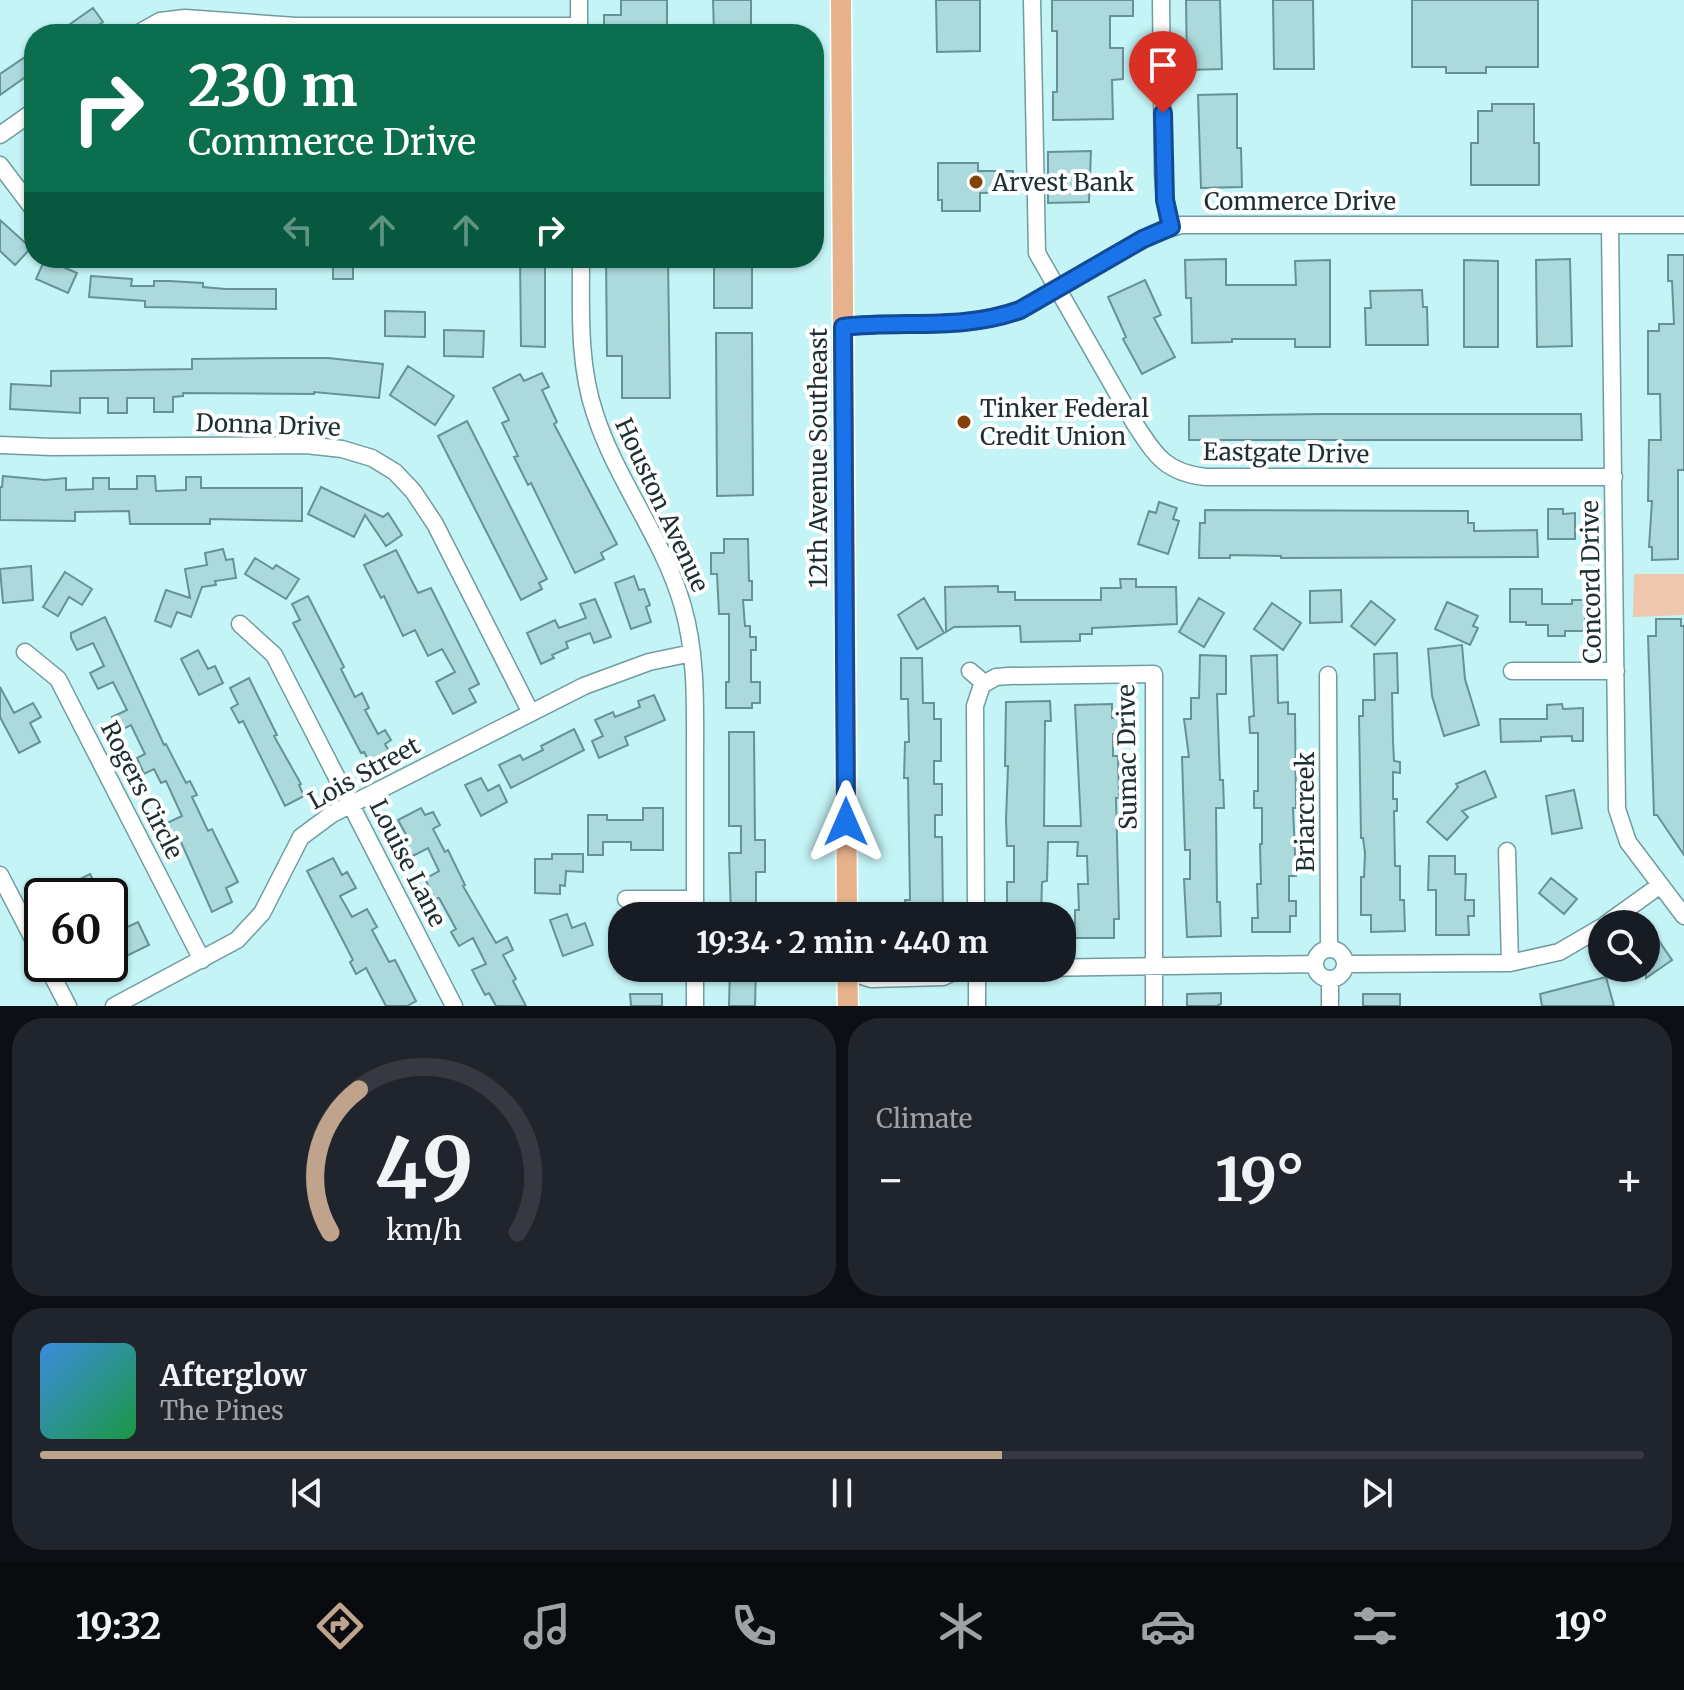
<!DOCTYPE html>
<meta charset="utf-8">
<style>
body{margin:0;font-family:Merriweather,serif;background:#20242c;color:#f1f3f6;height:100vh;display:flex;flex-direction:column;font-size:30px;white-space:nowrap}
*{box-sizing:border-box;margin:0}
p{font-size:26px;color:#9ea1a6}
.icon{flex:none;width:44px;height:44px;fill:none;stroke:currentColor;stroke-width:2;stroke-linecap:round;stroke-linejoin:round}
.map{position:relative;height:1006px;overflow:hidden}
.drawer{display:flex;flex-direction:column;gap:12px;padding:12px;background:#0d0f14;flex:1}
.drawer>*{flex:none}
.guide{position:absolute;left:24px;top:24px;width:800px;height:244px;border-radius:32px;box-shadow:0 2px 6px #0004;background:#0b6e4f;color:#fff;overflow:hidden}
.fabs{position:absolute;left:1588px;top:910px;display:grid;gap:16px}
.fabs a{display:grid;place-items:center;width:72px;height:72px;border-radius:50%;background:#171b24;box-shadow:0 2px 6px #0004;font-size:40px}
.speed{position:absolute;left:24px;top:878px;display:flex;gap:16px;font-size:40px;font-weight:700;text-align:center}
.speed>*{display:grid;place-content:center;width:104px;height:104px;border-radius:50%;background:#171b24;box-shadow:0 2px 6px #0004;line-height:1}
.speed .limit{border:4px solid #111;border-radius:12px;background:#fff;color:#111}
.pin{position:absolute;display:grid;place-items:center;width:68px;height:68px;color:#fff;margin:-82px -34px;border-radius:50% 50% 50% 0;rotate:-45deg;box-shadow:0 0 8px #0007}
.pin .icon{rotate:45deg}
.me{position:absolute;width:88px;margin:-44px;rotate:0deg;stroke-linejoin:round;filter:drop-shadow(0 0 6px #0008)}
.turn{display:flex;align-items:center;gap:28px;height:168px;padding:0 32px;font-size:36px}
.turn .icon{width:104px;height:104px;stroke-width:2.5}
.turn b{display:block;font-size:56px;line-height:68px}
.lanes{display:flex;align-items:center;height:76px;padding:0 32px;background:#0003;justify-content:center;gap:40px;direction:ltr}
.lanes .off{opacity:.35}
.big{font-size:60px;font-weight:700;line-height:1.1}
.drawer .card{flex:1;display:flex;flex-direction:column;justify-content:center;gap:12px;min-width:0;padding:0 28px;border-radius:32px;background:#20242c}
.drawer .dial{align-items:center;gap:0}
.dial svg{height:208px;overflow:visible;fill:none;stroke:#363941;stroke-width:7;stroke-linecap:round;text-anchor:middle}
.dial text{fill:#f1f3f6;stroke:none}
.song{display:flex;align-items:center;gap:24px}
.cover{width:96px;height:96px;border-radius:12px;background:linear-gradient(135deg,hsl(210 70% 55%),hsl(140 70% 35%))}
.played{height:8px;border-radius:4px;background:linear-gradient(90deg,#c0a38c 60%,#363941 60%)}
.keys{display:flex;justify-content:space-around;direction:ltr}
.heat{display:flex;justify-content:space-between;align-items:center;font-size:44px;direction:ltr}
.drawer .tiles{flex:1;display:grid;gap:12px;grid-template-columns:1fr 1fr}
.card:last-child{grid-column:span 2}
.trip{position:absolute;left:608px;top:902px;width:468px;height:80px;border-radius:32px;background:#171b24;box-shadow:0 2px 6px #0004;font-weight:700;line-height:80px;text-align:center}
.dock{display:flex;height:128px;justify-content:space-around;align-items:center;background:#090b0e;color:#9ea1a6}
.dock .icon{width:56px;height:56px}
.dock .current{color:#c0a38c}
.dock b{font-size:36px;color:#f1f3f6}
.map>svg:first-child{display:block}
.green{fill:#eec7ae}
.building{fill:#abd9dc;stroke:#669295;stroke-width:2}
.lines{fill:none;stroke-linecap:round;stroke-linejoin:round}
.minor-casing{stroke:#709c9f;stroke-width:19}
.major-casing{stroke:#fff;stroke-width:23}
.minor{stroke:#fff;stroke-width:16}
.major{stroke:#e5b28c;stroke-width:20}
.route-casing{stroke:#114b97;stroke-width:20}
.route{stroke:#1a73e8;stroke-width:14}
.poi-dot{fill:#83420a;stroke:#fff;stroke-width:3}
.labels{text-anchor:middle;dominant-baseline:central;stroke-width:8;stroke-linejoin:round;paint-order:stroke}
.poi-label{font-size:24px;fill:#1d2f31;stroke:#fff;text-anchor:start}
.street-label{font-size:24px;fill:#1d2f31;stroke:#fff}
</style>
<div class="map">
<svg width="1684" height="1006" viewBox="0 0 1684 1006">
<rect width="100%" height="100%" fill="#c5f4f7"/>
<path class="green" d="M1634 574H1684V615L1633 617Z"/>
<path class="building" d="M621 0H667V34H604V15H621Z
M713 0H751V34H714Z
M936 0H980V51L937 52Z
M1052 0H1133V16H1110V48H1123V79L1112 80 1113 119 1053 120V92H1057V31H1052Z
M1186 0H1220L1222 69 1187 70Z
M1273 0H1313L1314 69H1274Z
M1412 0H1538V67H1486V73H1446V67H1412Z
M93 8 103 22 86 34H71L66 27Z
M34 51V71L0 95V74Z
M1237 94V148H1241L1242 187 1201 188 1198 95Z
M1492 104H1534V143H1539V185H1471V143H1478V111H1492Z
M1091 151 1089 202 1048 203V152Z
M938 163H978V171H1013V192L980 193V211H942V200H938Z
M0 220 31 248 15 265 0 251Z
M1668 255H1684V470H1678V559L1652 560V547H1649L1652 501H1648L1649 440H1661L1660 394H1648V331H1659V324H1674L1672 281H1668Z
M333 258H353V279H333Z
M520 258H545V347L521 346Z
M606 258H668L670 398H622V356H607Z
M714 258H752V308H714Z
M45 259 77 273 68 293 36 279Z
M1226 259V285H1296L1295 261 1330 260V347H1295V339H1232V342L1192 343 1191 298H1186L1185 260Z
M1570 259 1572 346 1537 347 1536 260Z
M1464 260 1498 261V347H1464Z
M91 276 132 279 131 286H154V281H169L203 283V287L225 289H276V309L145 307V301L89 297Z
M1145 280 1161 315 1154 318 1175 357 1142 374 1123 339 1126 337 1108 297Z
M1422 290 1423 307H1427L1428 345H1366L1365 308H1371L1370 291Z
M385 311 425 312V337L385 336Z
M444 330 484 331 483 357 444 356Z
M716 333H752L753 495 717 496Z
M290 358H328L383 364 379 398 314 392V394L183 393V396L173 397V412H154V398H127V413H108V398H80V413L10 409 11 384 51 386V371L192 369V359Z
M408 366 454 396 435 425 390 395Z
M542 373 549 387 542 390 557 422 554 424 617 544 601 553 604 559 575 573 531 483 528 485 514 457 518 456 502 423 509 420 493 388 520 374 524 381Z
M1324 414H1581L1582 440H1189V416Z
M467 421 547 579 539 583 542 589 521 600 438 436Z
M3 476 45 480 66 478V490L93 489V478H109V489H137V476H155L156 491 186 490V477H201V488H302V521L210 519V524H130L129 511 75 512V521L0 520V487H2Z
M321 487 383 517 388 513 402 535 386 546 365 515 354 537 308 514Z
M1159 502 1177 508 1173 519 1179 521 1168 554 1138 544 1149 511 1156 513Z
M1548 509H1563V514L1575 513V539H1548Z
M1205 510 1468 511V523H1474V531L1537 530 1538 557 1281 558V556L1230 555V558H1199L1200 523H1205Z
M724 539H748L749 581H752V600H743L745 626H750V637H756V650H751V682H760V703H752V708H726V682H729V614H719L717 574H711V553H724Z
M223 549 226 560 233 559 236 578 215 581 216 585 202 587 191 617 177 612 171 627 155 621 166 590 190 598 185 569 207 565 205 553Z
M396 550 418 593 431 588 479 684 469 689 476 702 453 714 436 682 455 672 442 649 428 656 415 630 403 636 384 596 381 598 364 565Z
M255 558 273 569 276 565 299 579 286 599 245 574Z
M31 566 33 600 3 603 0 569Z
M65 572 92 589 82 605 69 597 58 616 43 607Z
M634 576 639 590 644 589 650 605 646 607 651 622 631 629 615 583Z
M1120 579H1136V587H1176L1177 624 1092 628V634H1080V641L1021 642 1020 626 954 627 946 632 945 587 998 586V592H1015V600H1101V588H1121Z
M1510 589H1542V604H1572V600H1585V631H1565V636H1548V625H1526V622H1510Z
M1341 590 1342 622 1310 623V591Z
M308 596 344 667 341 669 355 697 362 693 369 708 365 710 378 734 385 730 391 740 385 744 392 757 373 768 364 752 361 753 293 623 300 620 292 604Z
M924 598 944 633 917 649 898 615Z
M1199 598 1224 613 1204 647 1179 632Z
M595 599 611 637 594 643 590 633 566 642 568 648 552 655 554 658 541 664 527 633 555 620 559 628 586 618 580 604Z
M1371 601 1395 620 1375 645 1351 626Z
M1447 602 1478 616 1473 626 1478 628 1470 645 1435 629Z
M1272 603 1301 623 1283 650 1254 629Z
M105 617 164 745 166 744 186 783 190 781 197 795 192 797 208 831 212 829 238 882 226 888 232 902 212 912 177 833 173 835 167 823 182 816 166 781 161 783 154 769 144 774 137 758 145 754 131 725 119 731 112 717 127 710 113 682 98 689 90 673 104 666 93 643 77 650 71 638V633Z
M1656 619H1681V626H1684V855L1657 815H1654L1648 636H1656Z
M1462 645 1465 679 1479 725 1444 736 1432 696 1428 649Z
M198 650 208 669 215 666 223 683 199 695 181 659Z
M1397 653 1398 693H1392L1393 741 1394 761 1400 762V773L1393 772V799H1397V811H1394L1395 866H1400V900H1404L1405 931 1371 932V915H1361V877H1364L1365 853 1363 838H1361L1359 716H1363V700H1375L1374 654Z
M1200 655 1226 656V694H1217L1220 780H1223L1224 808H1216L1217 902H1220L1221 936 1187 937 1184 879H1190V850H1185L1182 757H1189L1184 719H1191V698H1199Z
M1277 655 1278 703 1288 702V714H1295L1296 808H1293L1296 876H1289V901H1296V916H1290V932H1252V918H1258L1257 884H1261L1260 844H1262V808H1254V791H1258V733H1250L1249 717 1254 716 1251 656Z
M901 658H922L923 703H934V719H941V761H934V784H942V815H935V837H942L943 916H905V900H910L908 778H904L905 742H909L908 699H901Z
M249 678 277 735 274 736 301 784 299 785 304 796 285 806 243 721 239 723 231 708 238 704 230 688Z
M0 687 14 713 33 703 41 717 30 723 40 742 19 753 0 717Z
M654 695 665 720 625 737 628 745 599 758 592 741 603 736 595 720 613 712 615 717 640 707 638 701Z
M1050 701 1051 721H1045L1044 826H1081L1075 705 1112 704V718H1119L1120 733 1113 734V756H1118L1119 798H1116L1119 919H1114V938H1075V910H1079L1078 884H1088L1087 856H1077L1078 842H1048L1047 881 1042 882 1041 916H1007V882H1014V846H1007L1006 820 1008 766H1005L1006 702Z
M1562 704 1563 709 1583 708V741H1572V736L1541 737V741L1501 742 1500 719H1547V705Z
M574 729 584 750 511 788 499 765 520 755 523 760 543 750 541 746Z
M729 732H754L755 840H765V872H756V916H731L729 853H741V826H729Z
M1485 771 1496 797 1462 811 1468 817 1447 840 1427 822 1458 787 1456 784Z
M481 778 488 791 499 785 507 802 481 816 465 785Z
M1574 790 1582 828 1552 834 1546 796Z
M421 808 425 815 433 812 440 825 433 829 445 852 448 850 465 885 463 886 496 943 507 937 513 950 503 955 516 979 513 981 526 1006H496L489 993 485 995 472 970 486 964 473 938 459 946 451 932 456 929 439 898 435 899 425 879 439 871 428 848 413 856 407 844 410 842 398 820Z
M643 808H663V850H631V842H603V855H588V815H607V820H643Z
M552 854H583V872L566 871 565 886 560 885V894L535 893V859H552Z
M1429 856H1455V874H1466L1465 900H1474V916H1468L1469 935H1436V890H1428Z
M333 858 342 875 347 872 356 888 340 896 352 917 367 909 377 927 372 930 389 962 395 960 416 1001 407 1006H386L366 968 356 974 350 962 353 960 307 871Z
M90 874 101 896H46Z
M1551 878 1577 899 1564 914 1539 893Z
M567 914 572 928 585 923 593 945 563 956 550 920Z
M138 922 149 945 110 964V935Z
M1646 922 1672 960 1646 978Z
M730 968H756L755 1006H729Z
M1606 977 1614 1006H1542L1540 994Z
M1221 993V1004L1217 1006H1187V994Z
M630 994H662V1006H631Z
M1363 994H1400V1006H1363Z"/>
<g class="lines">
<defs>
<path id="minor" d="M579 0V34
M1032 0 1037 253 1135 424C1156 456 1166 473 1206 477H1614
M1161 0 1163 174 1165 200 1171 227
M137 34 160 21 185 18 296 26H579
M0 135 34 111
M0 165 34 210
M1610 226 1617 809 1628 842 1684 916
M581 258C581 310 578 364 595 414 617 482 664 539 683 607 697 656 695 708 695 758 695 811 695 863 695 916
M843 327C903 320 963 331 1020 310L1143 239 1160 231 1181 225H1684
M0 445 52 447 306 445 342 449 372 458 395 472 413 491 435 524 531 713
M240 624 274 655 454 1006
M25 652 58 679 202 960
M970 671 984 683
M1512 671H1616
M1328 675 1329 949
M1507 851 1510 963
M0 875 42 956
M626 899H695
M976 916 975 706 982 685 996 677 1008 676 1154 674V1006
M1606 924 1659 886
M1315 964a15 15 0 1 1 30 0a15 15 0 1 1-30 0Z
M46 964 68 1006
M1345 964 1510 963 1559 952 1602 927
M695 968V1006
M977 968V1006
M847 971 871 979 943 977 959 969 1315 964
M1330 979V1006
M114 1006 237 940 262 913 301 837 332 814 584 686 649 662 692 653"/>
<path id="major" d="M841 0 847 916
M847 968 848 1006"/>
</defs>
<use href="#minor" class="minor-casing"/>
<use href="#major" class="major-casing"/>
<use href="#minor" class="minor"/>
<use href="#major" class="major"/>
</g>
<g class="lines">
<defs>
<path id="route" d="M846 822 843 327C904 320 962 331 1020 310L1143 239 1171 227 1165 200 1163 113"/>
</defs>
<use href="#route" class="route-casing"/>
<use href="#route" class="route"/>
</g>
<g class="poi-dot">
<circle cx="976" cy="182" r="8"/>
<circle cx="964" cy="422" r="8"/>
</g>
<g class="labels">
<g class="poi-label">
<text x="992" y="182">Arvest Bank</text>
<text x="980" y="408">Tinker Federal<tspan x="980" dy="28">Credit Union</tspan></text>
</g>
<g class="street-label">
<text x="1300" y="201">Commerce Drive</text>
<text transform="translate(268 425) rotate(2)">Donna Drive</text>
<text transform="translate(1286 453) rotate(1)">Eastgate Drive</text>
<text transform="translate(818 458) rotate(-90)">12th Avenue Southeast</text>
<text transform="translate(662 505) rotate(65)">Houston Avenue</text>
<text transform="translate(1591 582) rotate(-91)">Concord Drive</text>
<text transform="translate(1127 757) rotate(-91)">Sumac Drive</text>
<text transform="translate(364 773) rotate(-29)">Lois Street</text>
<text transform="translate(142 790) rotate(63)">Rogers Circle</text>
<text transform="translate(1305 812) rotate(-90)">Briarcreek</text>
<text transform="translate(408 863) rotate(63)">Louise Lane</text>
</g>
</g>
</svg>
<div class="fabs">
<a><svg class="icon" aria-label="search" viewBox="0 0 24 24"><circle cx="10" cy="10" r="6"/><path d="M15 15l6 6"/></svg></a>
</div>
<div class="speed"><div class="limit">60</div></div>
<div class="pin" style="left:1163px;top:113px;background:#d93025"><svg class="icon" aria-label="arrive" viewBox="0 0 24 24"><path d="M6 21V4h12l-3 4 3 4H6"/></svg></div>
<svg class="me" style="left:846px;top:822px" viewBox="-20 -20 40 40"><path d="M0-17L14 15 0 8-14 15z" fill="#1a73e8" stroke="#fff" stroke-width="4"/></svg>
<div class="trip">19:34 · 2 min · 440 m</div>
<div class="guide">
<div class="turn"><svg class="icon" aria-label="right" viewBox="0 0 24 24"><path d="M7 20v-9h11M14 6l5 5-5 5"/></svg><div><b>230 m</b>Commerce Drive</div></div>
<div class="lanes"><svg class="icon off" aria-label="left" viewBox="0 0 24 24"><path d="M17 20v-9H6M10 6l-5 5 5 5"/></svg><svg class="icon off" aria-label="ahead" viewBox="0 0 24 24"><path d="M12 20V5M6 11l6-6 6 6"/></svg><svg class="icon off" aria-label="ahead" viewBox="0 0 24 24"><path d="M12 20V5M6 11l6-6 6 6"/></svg><svg class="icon" aria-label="right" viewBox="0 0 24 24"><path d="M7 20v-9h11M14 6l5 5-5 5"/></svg></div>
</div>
</div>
<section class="drawer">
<div class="tiles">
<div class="card dial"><svg viewBox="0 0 100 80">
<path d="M14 69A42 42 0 1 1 86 69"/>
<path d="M14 69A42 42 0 0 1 25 14" stroke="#c0a38c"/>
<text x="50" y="56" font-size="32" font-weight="700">49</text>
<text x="50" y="72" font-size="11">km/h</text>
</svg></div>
<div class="card"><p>Climate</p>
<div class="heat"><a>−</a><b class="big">19°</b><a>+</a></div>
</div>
<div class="card">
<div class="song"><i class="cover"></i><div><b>Afterglow</b><p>The Pines</p></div></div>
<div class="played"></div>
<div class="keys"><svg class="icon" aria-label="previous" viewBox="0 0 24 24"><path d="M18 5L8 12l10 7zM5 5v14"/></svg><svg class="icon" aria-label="pause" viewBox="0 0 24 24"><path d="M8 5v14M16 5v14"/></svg><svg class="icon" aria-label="next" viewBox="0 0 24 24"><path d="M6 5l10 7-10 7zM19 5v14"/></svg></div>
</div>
</div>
</section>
<nav class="dock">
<b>19:32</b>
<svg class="icon current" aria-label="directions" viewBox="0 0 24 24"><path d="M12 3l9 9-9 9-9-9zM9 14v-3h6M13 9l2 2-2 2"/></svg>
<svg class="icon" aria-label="music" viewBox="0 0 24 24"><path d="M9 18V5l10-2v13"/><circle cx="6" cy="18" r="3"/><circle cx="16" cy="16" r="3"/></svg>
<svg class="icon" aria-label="phone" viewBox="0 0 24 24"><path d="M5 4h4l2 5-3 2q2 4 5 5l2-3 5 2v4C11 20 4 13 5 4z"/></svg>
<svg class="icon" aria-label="climate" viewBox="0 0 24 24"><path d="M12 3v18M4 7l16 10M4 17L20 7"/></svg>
<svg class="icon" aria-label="car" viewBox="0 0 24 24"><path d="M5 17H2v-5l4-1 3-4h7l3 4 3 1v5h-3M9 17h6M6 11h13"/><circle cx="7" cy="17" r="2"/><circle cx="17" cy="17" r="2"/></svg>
<svg class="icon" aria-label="filters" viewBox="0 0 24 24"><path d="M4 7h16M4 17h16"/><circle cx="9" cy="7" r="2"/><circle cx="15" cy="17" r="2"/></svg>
<b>19°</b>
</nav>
